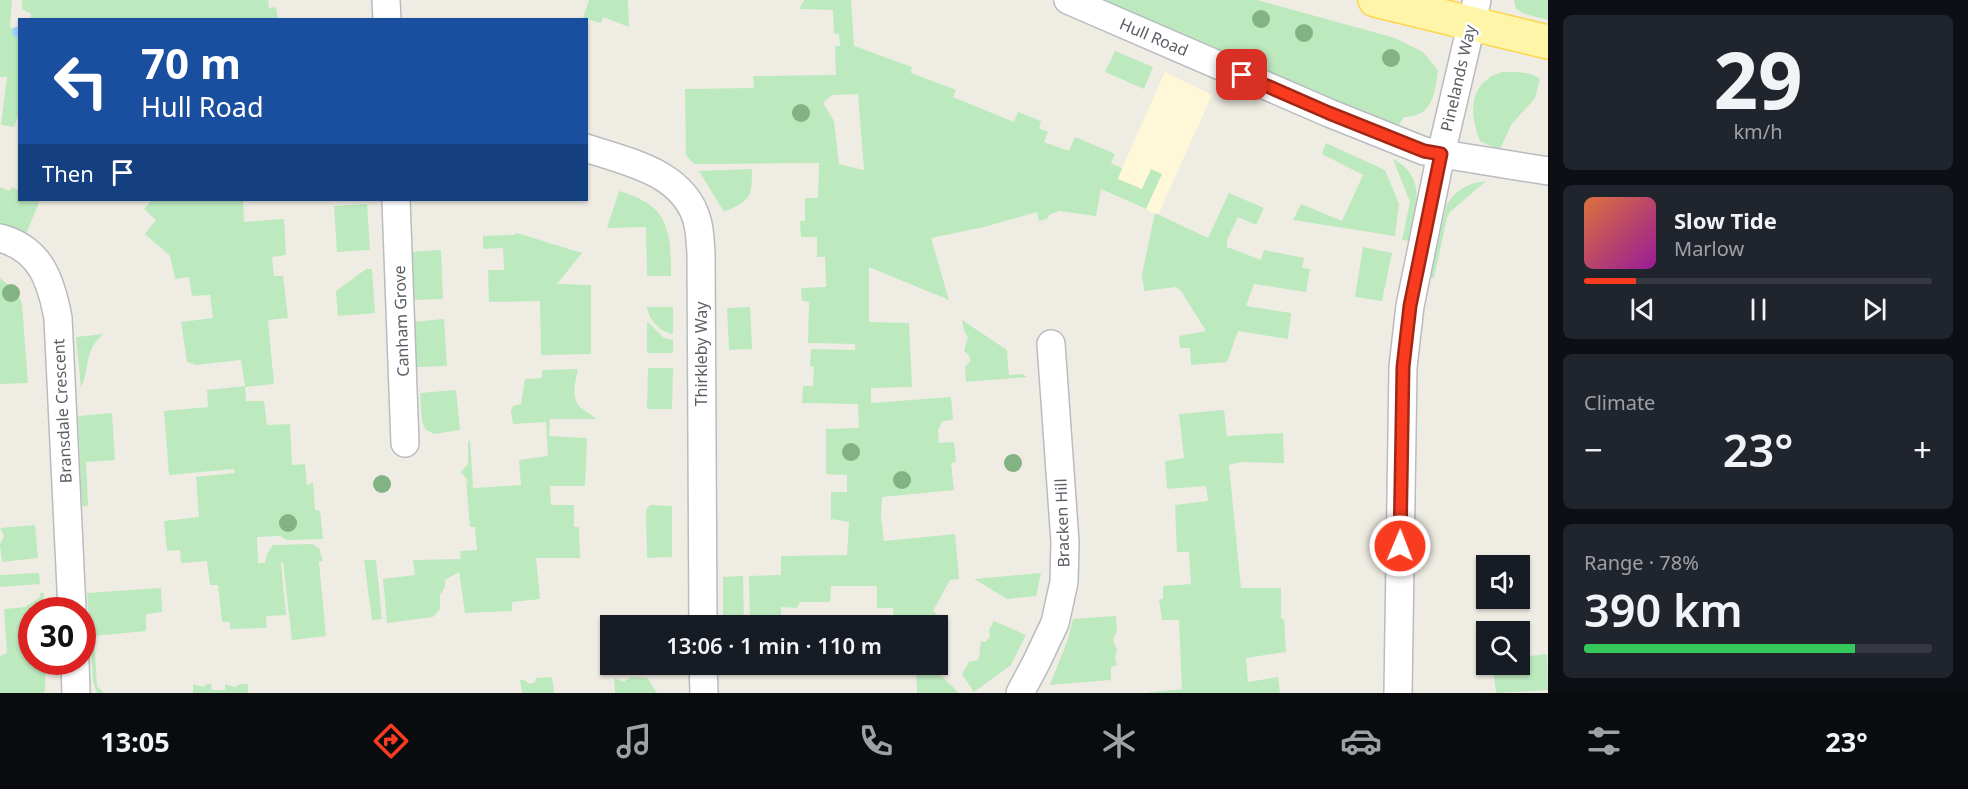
<!DOCTYPE html>
<meta charset="utf-8">
<style>
body{margin:0;font-family:"Noto Sans",sans-serif;background:#20242c;color:#f1f3f6;height:100vh;display:flex;flex-direction:column;font-size:22px;white-space:nowrap}
*{box-sizing:border-box;margin:0}
p{font-size:20px;color:#9ea1a6}
.icon{flex:none;width:33px;height:33px;fill:none;stroke:currentColor;stroke-width:2;stroke-linecap:round;stroke-linejoin:round}
.map{position:relative;flex:1;overflow:hidden}
.drawer{display:flex;flex-direction:column;gap:15px;padding:15px;background:#0d0f14;width:420px}
.drawer>*{flex:none}
.guide{position:absolute;left:18px;top:18px;width:570px;height:183px;border-radius:0px;box-shadow:0 2px 4px #0004;background:#1a4fa0;color:#fff;overflow:hidden}
.tools{position:absolute;left:1476px;top:555px;display:grid;gap:12px}
.tools a{display:grid;place-items:center;width:54px;height:54px;border-radius:0px;background:#171b24;box-shadow:0 2px 4px #0004;font-size:30px}
.speed{position:absolute;left:18px;top:597px;display:flex;gap:12px;font-size:30px;font-weight:700;text-align:center}
.speed>*{display:grid;place-content:center;width:78px;height:78px;border-radius:50%;background:#171b24;box-shadow:0 2px 4px #0004;line-height:1}
.speed .limit{border:9px solid #d22;background:#fff;color:#111}
.pin{position:absolute;display:grid;place-items:center;width:51px;height:51px;color:#fff;margin:-26px;border-radius:12px;box-shadow:0 3px 9px #0006}
.me{position:absolute;width:66px;margin:-33px;rotate:1deg;stroke-linejoin:round;filter:drop-shadow(0 0 4px #0008)}
.turn{display:flex;align-items:center;gap:21px;height:126px;padding:0 24px;font-size:27px}
.turn .icon{width:78px;height:78px;stroke-width:2.5}
.turn b{display:block;font-size:42px;line-height:51px}
.then{display:flex;align-items:center;height:57px;padding:0 24px;background:#0003;gap:12px;font-size:22px}
.big{font-size:45px;font-weight:600;line-height:1.1}
.drawer .tile{flex:1;display:flex;flex-direction:column;justify-content:center;gap:9px;min-width:0;padding:0 21px;border-radius:9px;background:#20242c}
.drawer .dial{align-items:center;gap:0}
.dial b{font-size:78px;line-height:1}
.song{display:flex;align-items:center;gap:18px}
.cover{width:72px;height:72px;border-radius:9px;background:linear-gradient(135deg,hsl(20 70% 55%),hsl(300 70% 35%))}
.played{height:6px;border-radius:3px;background:linear-gradient(90deg,#f93b20 15%,#363941 15%)}
.keys{display:flex;justify-content:space-around;direction:ltr}
.heat{display:flex;justify-content:space-between;align-items:center;font-size:33px;direction:ltr}
.charge{height:9px;border-radius:4px;background:linear-gradient(90deg,#34c759 78%,#363941 0)}
.trip{position:absolute;left:600px;top:615px;width:348px;height:60px;border-radius:0px;background:#171b24;box-shadow:0 2px 4px #0004;font-weight:600;line-height:60px;text-align:center}
.tabs{display:flex;height:96px;justify-content:space-around;align-items:center;background:#090b0e;color:#9ea1a6}
.tabs .icon{width:42px;height:42px}
.tabs .active{color:#f93b20}
.tabs b{font-size:27px;color:#f1f3f6}
main{display:flex;flex:1;min-height:0}
.map>svg:first-child{display:block}
.commercial{fill:#fff8d8}
.green{fill:#bde9bf;fill-rule:evenodd}
.lines{fill:none;stroke-linecap:round;stroke-linejoin:round}
.stream{stroke:#a3d3ff;stroke-width:10}
.minor-casing{stroke:#b8bbc0;stroke-width:30}
.primary-casing{stroke:#fed54d;stroke-width:36}
.minor{stroke:#fff;stroke-width:27}
.primary{stroke:#fff5a8;stroke-width:33}
.tree{fill:#84b383}
.route-casing{stroke:#a22615;stroke-width:15}
.route{stroke:#f93b20;stroke-width:10}
.labels{text-anchor:middle;dominant-baseline:central;stroke-width:5;stroke-linejoin:round;paint-order:stroke}
.street-label{font-size:16px;fill:#5b5f65;stroke:#fff}
</style>
<main>
<div class="map">
<svg width="1548" height="693" viewBox="0 0 1548 693">
<rect width="100%" height="100%" fill="#efede3"/>
<path class="commercial" d="M1165 72 1212 95 1158 215 1111 193Z"/>
<path class="green" d="M0 0H12L10 28 19 27V112L14 127 1 125 7 77H0Z
M22 0H268L269 8 276 7 278 19H31V14L22 9Z
M589 0H628L629 27 603 17 601 23 583 18Z
M804 0H851L854 46 912 67 911 73 956 90 953 97 1014 122 1018 112 1041 121 1039 128 1048 132 1044 142 1069 151 1075 137 1115 154 1111 163 1122 168 1118 179 1142 189 1151 169 1162 174 1146 209 1101 189 1096 216 1059 211 1049 215 1047 219 1039 221 1037 212 984 227 931 238 949 300 869 267V322L909 323 912 387 871 388V403L951 397 953 420 943 421 938 430 939 443 954 442 956 462 951 463 954 490 882 497 881 518 884 541 955 534 959 579 950 580 933 611 941 618 936 625H895L893 608H877V586H831L830 602H800L797 608 781 607V619L762 618V625H750L749 576 781 575V556L847 555 849 522 831 519V492H847V475L826 474V429L859 428 858 404 802 403 803 386H813L814 367 810 366 811 349 855 350V344L808 343 809 302 802 301 801 288 826 287 825 257H817V237H801L800 221H805V198H818L819 163 694 164 686 155 685 89 754 88 753 76 836 75 835 46H840L839 34 834 33 833 10 799 9ZM858 94 864 169 863 170 839 164 834 121 823 103 832 95Z
M1096 0H1257L1395 38 1423 52 1438 70C1435 93 1433 117 1404 117L1396 129Z
M1514 0H1548V20L1525 14 1516 9Z
M1115 51 1153 67 1144 89 1105 72Z
M1502 72C1515 72 1530 71 1540 79L1535 98 1511 125 1501 147 1496 149 1480 141C1472 120 1467 93 1489 78 1492 75 1498 74 1502 72Z
M1326 143 1385 170 1399 204 1395 236 1293 220 1301 204 1342 221 1363 175 1322 154Z
M1393 159C1428 177 1416 210 1409 241L1402 240 1410 202Z
M752 169C752 198 751 200 724 212L699 171Z
M1486 181 1450 212 1447 218 1434 278 1430 277 1446 206C1455 190 1468 183 1486 181Z
M0 187 10 191 12 187 19 191 20 200H40L26 234 0 223Z
M619 191C669 205 671 230 671 276H647L646 227 607 228Z
M1229 193 1264 208 1256 225 1238 217 1227 240V247L1261 260 1264 250 1304 258 1302 268 1310 269 1306 292 1254 284 1246 306 1291 313 1288 339 1238 331 1227 362 1191 365 1190 348H1180L1179 336 1206 331 1181 291 1176 287 1144 291 1142 274 1155 213 1208 238Z
M152 200H243L244 222 284 219 286 255 272 257 274 276H283L288 318 268 320 274 384 245 387 246 401H264L267 425 290 424 292 465 305 464 307 485 313 482 315 510 320 511 323 539 287 540 280 536 257 537 258 563H265L267 554 273 545 312 544 319 548 323 561 319 562 326 636 292 640 283 562 281 563 286 615 266 616 267 628 230 629V622H222L218 585H210L207 561 181 563 180 550 167 551 164 521 199 517 196 477 234 473V469L169 475 164 411 208 407 207 390 245 386 241 360 196 365 187 362 181 322 213 318 210 295 192 296 189 277 175 279 170 256 145 234 156 220 144 209Z
M367 204 370 250 337 252 334 206Z
M517 233 582 253 557 284 591 285V354L541 355 540 301 489 302 488 270H504L503 248 483 249V236L513 235Z
M1363 247 1392 253 1382 301 1355 297Z
M441 250 443 299 412 300 409 252Z
M366 269H372L375 313 338 316 336 291Z
M0 278 18 293 22 304 28 383 0 384Z
M647 307H673V334C661 333 648 319 647 307Z
M750 307 752 349 729 350 727 308Z
M444 319 447 366 417 367 412 322Z
M962 320 1007 350 1009 375 1022 374 1027 377 966 382 965 367 970 361 969 355 964 351 968 337 964 331Z
M647 321 664 338 673 340V353H647Z
M104 334C84 349 90 368 81 388L76 337Z
M648 368H673L672 409H647Z
M578 369C576 381 570 396 580 407 585 411 591 414 596 419H550L549 436 587 438 585 486H550L551 505H574V527H579L580 558H536L540 599 512 602V611L465 613 459 572 445 580V587L440 595V609L433 617 387 623 383 579 415 575 413 560 461 559 460 551 477 550 475 527H470L466 480 470 483 461 472 468 464V442L470 440 473 485H471L474 488 521 485 519 460 548 456 546 422 513 424 511 411 513 406 521 404 525 379 542 378V370Z
M456 390 460 430 434 434 426 430 422 422 420 393Z
M1224 410 1227 436 1283 433 1284 463 1241 462 1229 465 1241 588H1281V619H1284L1286 652 1246 658 1248 682 1278 677 1280 693H1144L1182 689 1179 620H1162L1159 599H1163V586L1191 584 1189 552H1177L1175 505 1208 501 1206 486 1167 489 1165 461 1184 458 1179 414Z
M112 413 115 460 86 462 88 506H82L78 416Z
M650 505 672 506V557L647 558 646 510Z
M35 525 38 558 2 562 0 544 4 536 0 528Z
M364 560H376L382 619 372 620Z
M39 573 40 584 0 587V575Z
M1041 573 1036 596 1007 599 974 579Z
M743 576 744 625H723V577Z
M161 588 162 612 146 614V631L94 636 97 686 104 693H97L93 681 87 593Z
M40 593H44V610H32V662H46L45 691 43 693H0V656L7 653 4 609 25 607 40 597Z
M1116 616 1117 631 1113 640 1117 650 1115 657 1117 665 1111 667V680L1050 685 1068 639 1073 619Z
M994 621 1026 635 1011 665 974 692 962 674 969 662 978 660C981 654 979 649 981 643L979 641 985 642 990 637 989 630Z
M1547 654 1548 690 1496 693 1494 675 1506 674V665L1520 664V657Z
M916 665C931 664 949 683 959 693H917Z
M552 677 554 693H522L520 680H524L530 684 535 682 536 678Z
M631 677 647 678 657 693H615L614 678 624 682Z
M193 684 203 687 207 684H211L212 690H225V684L235 687 240 684H248V693H193Z"/>
<g class="lines">
<path class="stream" d="M17 32H20"/>
<defs>
<path id="minor" d="M386 0 387 20
M1068 0 1329 113 1424 151 1548 171
M586 148C628 162 683 172 697 220 700 230 700 242 701 253L703 626
M396 200 405 443
M0 238C41 249 51 281 58 318L72 610
M75 662 76 693
M703 664 704 693
M1020 693 1036 663 1055 623 1064 582 1065 542 1051 344
M1398 693 1403 367 1410 306 1441 154 1477 0"/>
<path id="primary" d="M1375 0 1548 42"/>
</defs>
<use href="#minor" class="minor-casing"/>
<use href="#primary" class="primary-casing"/>
<use href="#minor" class="minor"/>
<use href="#primary" class="primary"/>
</g>
<g class="tree">
<circle cx="1261" cy="19" r="9"/>
<circle cx="1304" cy="33" r="9"/>
<circle cx="1391" cy="58" r="9"/>
<circle cx="801" cy="113" r="9"/>
<circle cx="11" cy="293" r="9"/>
<circle cx="851" cy="452" r="9"/>
<circle cx="1013" cy="463" r="9"/>
<circle cx="902" cy="480" r="9"/>
<circle cx="382" cy="484" r="9"/>
<circle cx="288" cy="523" r="9"/>
</g>
<g class="lines">
<defs>
<path id="route" d="M1242 75 1329 113 1424 151 1441 154 1410 306 1403 367 1400 546"/>
</defs>
<use href="#route" class="route-casing"/>
<use href="#route" class="route"/>
</g>
<g class="labels">
<g class="street-label">
<text transform="translate(1154 37) rotate(23)">Hull Road</text>
<text transform="translate(1458 78) rotate(-77)">Pinelands Way</text>
<text transform="translate(401 321) rotate(-92)">Canham Grove</text>
<text transform="translate(701 354) rotate(-90)">Thirkleby Way</text>
<text transform="translate(62 411) rotate(-93)">Bransdale Crescent</text>
<text transform="translate(1062 523) rotate(-92)">Bracken Hill</text>
</g>
</g>
</svg>
<div class="tools">
<a><svg class="icon" aria-label="sound" viewBox="0 0 24 24"><path d="M4 9h4l5-4v14l-5-4H4zM17 9q2 3 0 6"/></svg></a>
<a><svg class="icon" aria-label="search" viewBox="0 0 24 24"><circle cx="10" cy="10" r="6"/><path d="M15 15l6 6"/></svg></a>
</div>
<div class="speed"><div class="limit">30</div></div>
<div class="pin" style="left:1242px;top:75px;background:#d93025"><svg class="icon" aria-label="arrive" viewBox="0 0 24 24"><path d="M6 21V4h12l-3 4 3 4H6"/></svg></div>
<svg class="me" style="left:1400px;top:546px" viewBox="-20 -20 40 40"><circle r="17" fill="#f93b20" stroke="#fff" stroke-width="3"/><path d="M0-11L8 9 0 5-8 9z" fill="#fff"/></svg>
<div class="trip">13:06 · 1 min · 110 m</div>
<div class="guide">
<div class="turn"><svg class="icon" aria-label="left" viewBox="0 0 24 24"><path d="M17 20v-9H6M10 6l-5 5 5 5"/></svg><div><b>70 m</b>Hull Road</div></div>
<div class="then">Then<svg class="icon" aria-label="arrive" viewBox="0 0 24 24"><path d="M6 21V4h12l-3 4 3 4H6"/></svg></div>
</div>
</div>
<section class="drawer">
<div class="tile dial"><b>29</b><p>km/h</p></div>
<div class="tile">
<div class="song"><i class="cover"></i><div><b>Slow Tide</b><p>Marlow</p></div></div>
<div class="played"></div>
<div class="keys"><svg class="icon" aria-label="previous" viewBox="0 0 24 24"><path d="M18 5L8 12l10 7zM5 5v14"/></svg><svg class="icon" aria-label="pause" viewBox="0 0 24 24"><path d="M8 5v14M16 5v14"/></svg><svg class="icon" aria-label="next" viewBox="0 0 24 24"><path d="M6 5l10 7-10 7zM19 5v14"/></svg></div>
</div>
<div class="tile"><p>Climate</p>
<div class="heat"><a>−</a><b class="big">23°</b><a>+</a></div>
</div>
<div class="tile"><p>Range · 78%</p><b class="big">390 km</b><div class="charge"></div></div>
</section>
</main>
<nav class="tabs">
<b>13:05</b>
<svg class="icon active" aria-label="directions" viewBox="0 0 24 24"><path d="M12 3l9 9-9 9-9-9zM9 14v-3h6M13 9l2 2-2 2"/></svg>
<svg class="icon" aria-label="music" viewBox="0 0 24 24"><path d="M9 18V5l10-2v13"/><circle cx="6" cy="18" r="3"/><circle cx="16" cy="16" r="3"/></svg>
<svg class="icon" aria-label="phone" viewBox="0 0 24 24"><path d="M5 4h4l2 5-3 2q2 4 5 5l2-3 5 2v4C11 20 4 13 5 4z"/></svg>
<svg class="icon" aria-label="climate" viewBox="0 0 24 24"><path d="M12 3v18M4 7l16 10M4 17L20 7"/></svg>
<svg class="icon" aria-label="car" viewBox="0 0 24 24"><path d="M5 17H2v-5l4-1 3-4h7l3 4 3 1v5h-3M9 17h6M6 11h13"/><circle cx="7" cy="17" r="2"/><circle cx="17" cy="17" r="2"/></svg>
<svg class="icon" aria-label="filters" viewBox="0 0 24 24"><path d="M4 7h16M4 17h16"/><circle cx="9" cy="7" r="2"/><circle cx="15" cy="17" r="2"/></svg>
<b>23°</b>
</nav>
